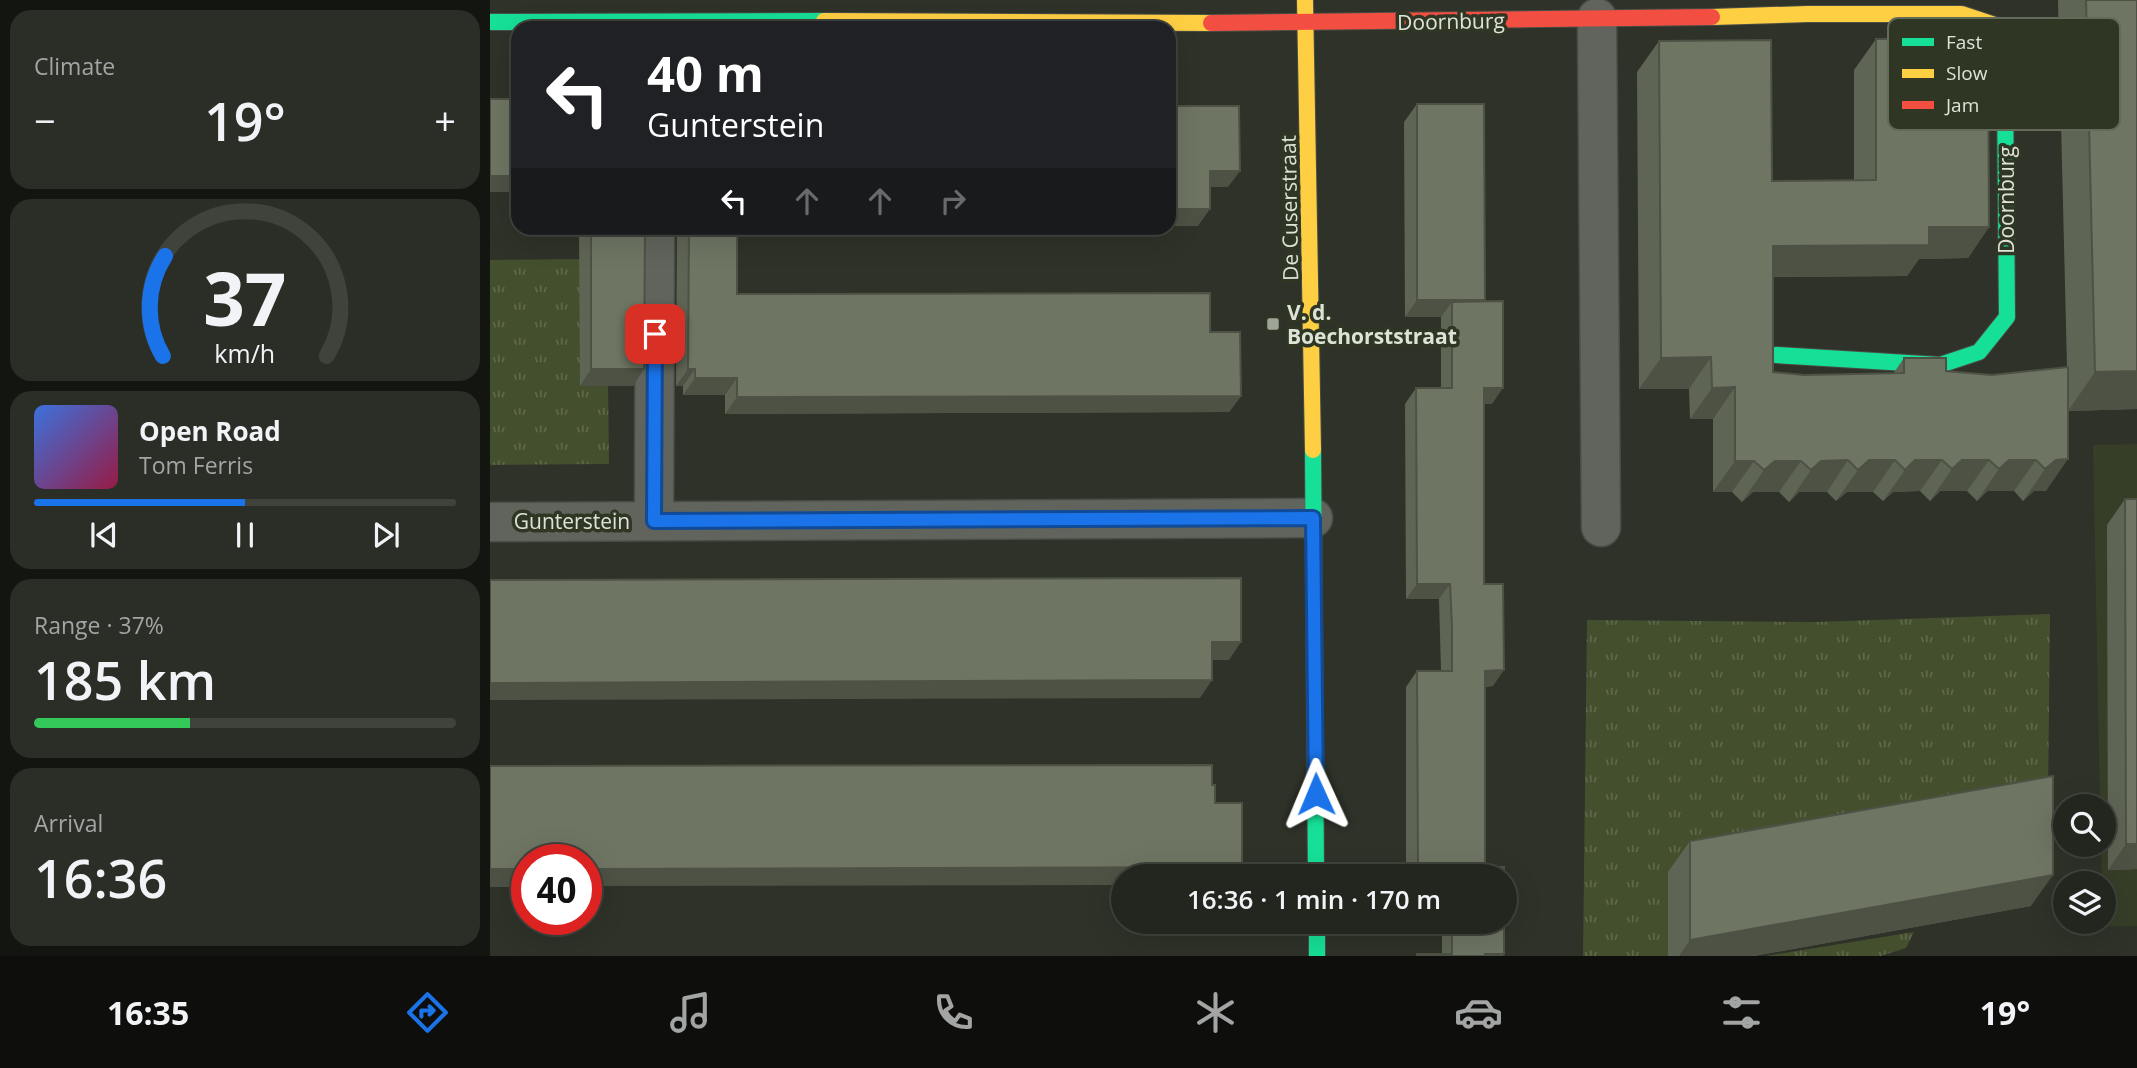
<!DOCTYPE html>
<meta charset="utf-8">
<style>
body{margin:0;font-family:"Open Sans",sans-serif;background:#2a2e27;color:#f1f3f6;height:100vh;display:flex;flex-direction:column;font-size:26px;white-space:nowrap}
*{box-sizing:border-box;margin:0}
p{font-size:23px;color:#a2a5a4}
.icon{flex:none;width:38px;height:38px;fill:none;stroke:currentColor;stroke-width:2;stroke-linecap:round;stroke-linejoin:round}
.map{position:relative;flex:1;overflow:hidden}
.panel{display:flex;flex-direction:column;gap:10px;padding:10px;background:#131510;width:490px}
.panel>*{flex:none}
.banner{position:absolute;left:21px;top:21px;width:665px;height:214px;border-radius:21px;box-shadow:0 7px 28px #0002,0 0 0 2px #3f433c;background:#202124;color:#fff;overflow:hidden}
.controls{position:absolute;left:1563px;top:794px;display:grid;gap:14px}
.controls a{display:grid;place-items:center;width:63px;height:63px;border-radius:50%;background:#22261e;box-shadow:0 7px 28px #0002,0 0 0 2px #3f433c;font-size:35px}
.speed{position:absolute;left:21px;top:844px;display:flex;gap:14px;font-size:35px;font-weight:700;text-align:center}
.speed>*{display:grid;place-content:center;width:91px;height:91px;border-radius:50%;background:#22261e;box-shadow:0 7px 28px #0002,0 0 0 2px #3f433c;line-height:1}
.speed .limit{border:10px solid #d22;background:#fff;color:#111}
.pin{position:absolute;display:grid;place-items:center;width:60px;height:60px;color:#fff;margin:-30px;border-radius:14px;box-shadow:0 4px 10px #0006}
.me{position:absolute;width:77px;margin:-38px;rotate:359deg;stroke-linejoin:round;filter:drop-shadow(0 0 5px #0008)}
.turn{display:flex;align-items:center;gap:24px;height:147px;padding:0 21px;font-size:32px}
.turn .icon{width:91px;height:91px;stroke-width:2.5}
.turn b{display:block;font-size:49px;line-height:60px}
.lanes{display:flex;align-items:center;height:66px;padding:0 21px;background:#0003;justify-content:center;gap:35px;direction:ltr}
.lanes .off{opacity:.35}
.big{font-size:52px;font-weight:600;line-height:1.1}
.panel .card{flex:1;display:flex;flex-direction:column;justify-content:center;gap:10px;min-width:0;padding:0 24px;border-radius:21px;background:#2a2e27}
.panel .dial{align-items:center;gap:0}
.dial svg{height:182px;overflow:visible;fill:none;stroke:#3f433c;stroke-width:7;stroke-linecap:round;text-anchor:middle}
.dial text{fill:#f1f3f6;stroke:none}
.song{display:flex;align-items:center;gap:21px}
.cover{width:84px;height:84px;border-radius:10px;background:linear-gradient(135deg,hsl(220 70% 55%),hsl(340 70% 35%))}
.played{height:7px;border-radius:4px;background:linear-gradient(90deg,#1a73e8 50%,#3f433c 50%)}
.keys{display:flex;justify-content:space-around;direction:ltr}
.heat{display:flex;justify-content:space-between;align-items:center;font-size:38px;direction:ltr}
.charge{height:10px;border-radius:5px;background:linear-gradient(90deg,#34c759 37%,#3f433c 0)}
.trip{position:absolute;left:621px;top:864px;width:406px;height:70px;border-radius:35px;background:#22261e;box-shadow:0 7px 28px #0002,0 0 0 2px #3f433c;font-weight:600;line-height:70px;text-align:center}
.dock{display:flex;height:112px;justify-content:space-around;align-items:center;background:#0e0f0c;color:#a2a5a4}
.dock .icon{width:49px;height:49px}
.dock .on{color:#1a73e8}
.dock b{font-size:32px;color:#f1f3f6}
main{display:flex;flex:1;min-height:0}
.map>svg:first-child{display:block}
.built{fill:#363e28}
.grass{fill:url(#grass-tufts)}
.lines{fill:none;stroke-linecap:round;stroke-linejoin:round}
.street-casing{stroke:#4a4d45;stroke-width:41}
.fast-casing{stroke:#4a4d45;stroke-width:18}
.slow-casing{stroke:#4a4d45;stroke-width:18}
.jam-casing{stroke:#4a4d45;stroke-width:18}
.street{stroke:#61645c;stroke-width:38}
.fast{stroke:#16e098;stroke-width:16}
.slow{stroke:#ffcf43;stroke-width:16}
.jam{stroke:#f24e42;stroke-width:16}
.wall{fill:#5f6555}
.shaded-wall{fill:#4d5245}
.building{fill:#6e7563;stroke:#4d5245;stroke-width:2}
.route-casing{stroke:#114b97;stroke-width:18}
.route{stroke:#1a73e8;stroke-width:12}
.poi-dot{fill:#a0a59a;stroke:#2f3624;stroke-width:2.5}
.labels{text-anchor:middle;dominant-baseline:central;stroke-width:7;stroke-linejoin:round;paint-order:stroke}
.street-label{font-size:21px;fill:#dee3d8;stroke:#2f3624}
.poi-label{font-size:21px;font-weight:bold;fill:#dee3d8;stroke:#2f3624;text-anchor:start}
.key{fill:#2f3624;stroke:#646a5a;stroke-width:2}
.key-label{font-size:19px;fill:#dee3d8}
</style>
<main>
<section class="panel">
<div class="card"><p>Climate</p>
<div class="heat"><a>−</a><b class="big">19°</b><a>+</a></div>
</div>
<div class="card dial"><svg viewBox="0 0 100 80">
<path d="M14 69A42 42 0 1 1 86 69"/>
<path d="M14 69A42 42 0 0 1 15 25" stroke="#1a73e8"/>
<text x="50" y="56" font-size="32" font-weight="700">37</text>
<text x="50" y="72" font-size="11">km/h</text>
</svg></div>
<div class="card">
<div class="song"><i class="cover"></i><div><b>Open Road</b><p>Tom Ferris</p></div></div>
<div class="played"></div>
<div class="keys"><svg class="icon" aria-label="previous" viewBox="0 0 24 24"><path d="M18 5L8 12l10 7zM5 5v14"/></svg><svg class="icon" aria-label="pause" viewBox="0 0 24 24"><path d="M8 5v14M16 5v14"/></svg><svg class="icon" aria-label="next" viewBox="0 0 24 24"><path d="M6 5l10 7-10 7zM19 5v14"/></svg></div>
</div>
<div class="card"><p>Range · 37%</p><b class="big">185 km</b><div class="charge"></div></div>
<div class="card"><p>Arrival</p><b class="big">16:36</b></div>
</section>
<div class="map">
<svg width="1647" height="956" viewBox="0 0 1647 956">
<defs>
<pattern id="grass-tufts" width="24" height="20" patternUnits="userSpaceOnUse" patternTransform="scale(1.75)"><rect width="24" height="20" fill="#444f2e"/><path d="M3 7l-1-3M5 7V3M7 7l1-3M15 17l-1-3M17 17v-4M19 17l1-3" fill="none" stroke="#5f684c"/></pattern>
</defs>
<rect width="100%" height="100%" fill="#2e3228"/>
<path class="built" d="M1647 444V926L1613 927 1614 884H1612L1611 845H1614V807H1610L1603 445Z"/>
<path class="grass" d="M95 259 118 380 119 464 0 465V260Z
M1560 614 1558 801 1178 872V956H1093L1097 620 1327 622Z
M1424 932 1416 948 1391 956H1275Z"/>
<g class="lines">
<defs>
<path id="street" d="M1107 18 1111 527
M164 521 165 228
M0 522 823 518"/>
<path id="fast" d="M0 22 334 21
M1286 355 1450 365 1489 352 1517 317 1515 86
M823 450 826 877
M827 922V956"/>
<path id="slow" d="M815 0 823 450
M1222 17 1318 14H1472L1505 25 1515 52V86
M334 21 721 23"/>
<path id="jam" d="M721 23 1222 17"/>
</defs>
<use href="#street" class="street-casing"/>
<use href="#fast" class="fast-casing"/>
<use href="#slow" class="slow-casing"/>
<use href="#jam" class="jam-casing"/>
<use href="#street" class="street"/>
<use href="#fast" class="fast"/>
<use href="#slow" class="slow"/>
<use href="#jam" class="jam"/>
</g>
<path class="wall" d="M1568 0H1647V409L1578 411 1556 491H1544L1533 501 1524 491H1497L1487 501 1477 491H1450L1440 501 1430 491 1403 492 1393 501 1383 492H1357L1346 501 1337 492H1309L1299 502 1289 492H1263L1252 502 1242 492H1223V419H1200L1199 389H1149L1147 72 1169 41 1282 181H1364V70L1386 39 1499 227 1478 258 1429 259 1417 276 1283 277V372L1314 375 1403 374 1414 358 1456 371 1502 375 1577 367Z
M927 104 993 301 1002 404H994V584L1003 686 995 687V865L994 867 1014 877H916V687L927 671H951L949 599H916L915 404 926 388H951V317H915L914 122Z
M89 228H155L154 369 143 386H90Z
M187 228H247V294L720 332 751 396 739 412 235 414V395H193V386H186Z
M1635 499H1647V869L1618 870 1617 525Z
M1200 841 1541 906 1264 956H1178V872Z
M952 922H1014V954L1013 956H926L927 954H952Z"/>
<path class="shaded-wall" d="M720 171H750L738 187H708Z
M0 176H28V192H0Z
M679 209H720L708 226H679Z
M1439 227H1499L1478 258 1429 259 1417 276 1261 277 1283 246Z
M927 300H995L982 317 962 302 951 317H915Z
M1221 357 1199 389H1149L1171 358Z
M101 369H154L143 386H90Z
M198 369H205L193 386H186Z
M1647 371V409L1578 411 1605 372Z
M205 378H247L235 395H193Z
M1245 387 1223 419H1200L1222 388Z
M994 388H1013L1002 404H983Z
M751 396 739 412 235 414 247 397Z
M1578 459 1556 491H1544L1533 501 1555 469 1566 460Z
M1358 460 1337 492H1309L1299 502 1321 470 1331 461Z
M1379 460H1405L1383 492H1357L1346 501 1368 470Z
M1425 460H1452L1430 491 1403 492 1393 501 1415 470Z
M1472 460H1499L1477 491H1450L1440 501 1462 469Z
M1519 460H1546L1524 491H1497L1487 501 1509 469Z
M1245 461H1264L1242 492H1223Z
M1285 461H1311L1289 492H1263L1252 502 1274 470Z
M927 584H960L949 599H916Z
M722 642H751L739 660H710Z
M1014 670 1003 686 984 687 995 671Z
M722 680 710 698 0 700V683Z
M1636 844H1647V869L1618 870Z
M995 865 987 877 962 867 956 877H920L928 866Z
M752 867 745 877H634V885L96 886V869Z
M0 869H37V887H0Z
M1563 875 1541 906 1264 956H1189L1200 940Z
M995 954H1014L1013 956H994Z"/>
<path class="building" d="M1596 0H1647V371L1605 372Z
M1498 38 1499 227H1439V245L1283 246V372L1314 375 1414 373V358H1456V371L1502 375 1578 367V459L1566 460 1555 469 1546 460H1519L1509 469 1499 460H1472L1462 469 1452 460H1425L1415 470 1405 460H1379L1368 470 1358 460 1331 461 1321 470 1311 461H1285L1274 470 1264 461H1245V387L1222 388 1221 357 1171 358 1169 41 1281 40 1282 181 1386 180V39Z
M0 99H28V176H0Z
M927 104H994L995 300H927Z
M679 106H749L750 171H720V209H679Z
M101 228H155L154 369H101Z
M199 228H247V294L720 293V332H750L751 396 247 397V378H205V369H198Z
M1013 301V388H994V584H1013L1014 670 995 671V865L928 866 927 671H962V627L960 584H927L926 388H962V302Z
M1635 499H1647V844H1636Z
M751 578V642H722V680L0 683V580Z
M722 765V785H725V803H752V867L96 869V859H37V869H0V766Z
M1563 776V875L1200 940V841Z
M962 867H1014V877H962Z
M962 922H1014V954H995V956H927V954H962Z"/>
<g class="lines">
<defs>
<path id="route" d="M165 334 164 521 823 518 826 794"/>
</defs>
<use href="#route" class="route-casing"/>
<use href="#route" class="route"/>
</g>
<rect class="poi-dot" x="776" y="317" width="14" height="14" rx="3.5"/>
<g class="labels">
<g class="street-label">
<text transform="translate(961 21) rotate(-1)">Doornburg</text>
<text transform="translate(1516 200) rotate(-90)">Doornburg</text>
<text transform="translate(799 208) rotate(-91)">De Cuserstraat</text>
<text x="82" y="521">Gunterstein</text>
</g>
<g class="poi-label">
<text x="797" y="312">V. d.<tspan x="797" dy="24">Boechorststraat</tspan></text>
</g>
</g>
<rect x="1398" y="18" width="232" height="112" rx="10" class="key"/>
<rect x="1412" y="38" width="32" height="8" fill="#16e098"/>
<rect x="1412" y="69" width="32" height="9" fill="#ffcf43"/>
<rect x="1412" y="101" width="32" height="8" fill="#f24e42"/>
<g class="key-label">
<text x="1456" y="49">Fast</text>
<text x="1456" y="80">Slow</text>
<text x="1456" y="112">Jam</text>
</g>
</svg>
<div class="controls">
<a><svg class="icon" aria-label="search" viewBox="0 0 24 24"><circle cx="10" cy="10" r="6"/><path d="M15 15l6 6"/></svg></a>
<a><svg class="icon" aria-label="layers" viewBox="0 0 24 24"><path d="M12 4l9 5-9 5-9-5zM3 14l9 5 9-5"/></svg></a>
</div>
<div class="speed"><div class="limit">40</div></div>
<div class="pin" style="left:165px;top:334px;background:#d93025"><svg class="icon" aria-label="arrive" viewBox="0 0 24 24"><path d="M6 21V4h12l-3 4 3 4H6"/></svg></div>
<svg class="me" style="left:826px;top:794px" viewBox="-20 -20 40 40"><path d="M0-17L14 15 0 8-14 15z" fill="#1a73e8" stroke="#fff" stroke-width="4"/></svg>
<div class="trip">16:36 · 1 min · 170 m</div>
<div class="banner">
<div class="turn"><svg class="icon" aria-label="left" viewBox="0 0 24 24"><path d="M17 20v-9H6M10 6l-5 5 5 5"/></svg><div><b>40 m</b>Gunterstein</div></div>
<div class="lanes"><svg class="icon" aria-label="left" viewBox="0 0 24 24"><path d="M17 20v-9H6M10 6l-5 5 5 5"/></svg><svg class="icon off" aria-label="ahead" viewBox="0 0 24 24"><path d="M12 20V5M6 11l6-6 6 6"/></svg><svg class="icon off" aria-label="ahead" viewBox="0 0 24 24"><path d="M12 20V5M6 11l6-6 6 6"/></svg><svg class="icon off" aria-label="right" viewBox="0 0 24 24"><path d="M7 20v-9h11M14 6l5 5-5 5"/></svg></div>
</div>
</div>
</main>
<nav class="dock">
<b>16:35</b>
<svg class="icon on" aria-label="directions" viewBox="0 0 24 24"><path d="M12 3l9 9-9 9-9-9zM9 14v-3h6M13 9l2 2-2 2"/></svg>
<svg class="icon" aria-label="music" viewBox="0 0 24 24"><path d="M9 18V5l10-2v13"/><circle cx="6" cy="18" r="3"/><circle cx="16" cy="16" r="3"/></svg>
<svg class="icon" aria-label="phone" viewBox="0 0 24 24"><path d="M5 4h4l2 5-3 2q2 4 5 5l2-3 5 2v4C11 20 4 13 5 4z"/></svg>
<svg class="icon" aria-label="climate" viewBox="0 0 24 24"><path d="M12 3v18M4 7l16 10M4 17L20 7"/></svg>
<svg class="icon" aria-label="car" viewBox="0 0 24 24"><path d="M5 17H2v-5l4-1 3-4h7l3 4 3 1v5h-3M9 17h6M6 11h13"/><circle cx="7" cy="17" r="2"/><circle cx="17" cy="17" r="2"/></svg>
<svg class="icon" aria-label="filters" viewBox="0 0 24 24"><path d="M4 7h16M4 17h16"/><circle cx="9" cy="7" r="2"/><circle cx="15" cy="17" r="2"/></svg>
<b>19°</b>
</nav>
